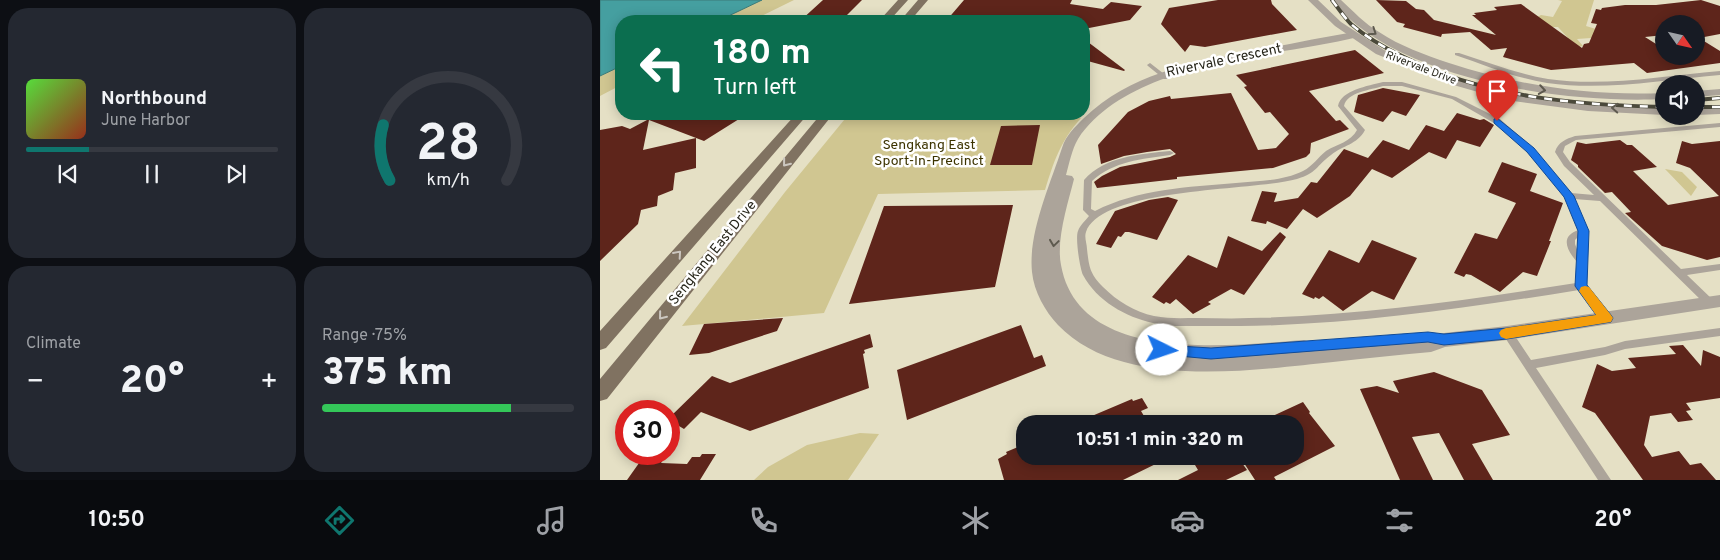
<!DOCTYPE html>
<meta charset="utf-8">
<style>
body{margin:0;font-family:Overpass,sans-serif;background:#242831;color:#f1f3f6;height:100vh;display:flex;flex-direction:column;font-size:19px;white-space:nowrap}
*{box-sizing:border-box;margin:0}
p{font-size:16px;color:#9ea1a6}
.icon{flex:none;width:28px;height:28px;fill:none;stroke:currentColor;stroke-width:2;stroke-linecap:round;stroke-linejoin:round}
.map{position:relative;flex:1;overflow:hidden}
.side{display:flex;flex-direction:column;gap:8px;padding:8px;background:#0d0f14;width:600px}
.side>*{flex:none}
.banner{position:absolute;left:15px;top:15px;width:475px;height:105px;border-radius:20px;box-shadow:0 2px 12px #0003;background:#0b6e4f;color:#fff;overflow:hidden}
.needle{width:32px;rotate:124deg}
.controls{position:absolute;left:1055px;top:15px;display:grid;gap:10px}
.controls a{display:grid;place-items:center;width:50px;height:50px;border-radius:50%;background:#171b24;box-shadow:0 2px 12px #0003;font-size:25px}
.speed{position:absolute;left:15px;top:400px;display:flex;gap:10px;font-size:25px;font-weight:700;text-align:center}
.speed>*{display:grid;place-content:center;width:65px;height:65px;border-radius:50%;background:#171b24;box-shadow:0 2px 12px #0003;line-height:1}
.speed .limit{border:8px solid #d22;background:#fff;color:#111}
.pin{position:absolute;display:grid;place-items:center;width:42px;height:42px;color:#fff;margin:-51px -21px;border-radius:50% 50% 50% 0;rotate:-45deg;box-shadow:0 0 5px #0007}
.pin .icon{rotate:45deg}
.me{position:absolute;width:55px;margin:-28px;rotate:94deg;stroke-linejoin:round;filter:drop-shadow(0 0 4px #0008)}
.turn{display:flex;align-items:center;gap:18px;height:105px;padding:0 15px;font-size:22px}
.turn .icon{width:65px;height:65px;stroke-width:2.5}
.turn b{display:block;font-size:35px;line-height:42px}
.big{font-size:38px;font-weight:800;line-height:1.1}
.side .widget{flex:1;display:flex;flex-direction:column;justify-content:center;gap:8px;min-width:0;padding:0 18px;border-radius:20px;background:#242831}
.side .dial{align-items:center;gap:0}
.dial svg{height:130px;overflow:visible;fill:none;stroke:#363941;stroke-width:7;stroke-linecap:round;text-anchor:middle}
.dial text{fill:#f1f3f6;stroke:none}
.song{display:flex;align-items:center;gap:15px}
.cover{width:60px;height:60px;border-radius:8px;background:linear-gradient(135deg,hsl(110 70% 55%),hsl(10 70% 35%))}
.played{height:5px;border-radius:2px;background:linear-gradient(90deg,#0f766e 25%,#363941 25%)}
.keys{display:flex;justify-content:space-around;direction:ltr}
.heat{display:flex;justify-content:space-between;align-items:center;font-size:28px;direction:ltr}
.charge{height:8px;border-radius:4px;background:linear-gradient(90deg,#34c759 75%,#363941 0)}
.side .tiles{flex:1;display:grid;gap:8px;grid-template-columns:repeat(2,1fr)}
.trip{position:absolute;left:416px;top:415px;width:288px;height:50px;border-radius:20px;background:#171b24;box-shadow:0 2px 12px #0003;font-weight:800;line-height:50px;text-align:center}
.dock{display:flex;height:80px;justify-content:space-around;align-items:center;background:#090b0e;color:#9ea1a6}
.dock .icon{width:35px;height:35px}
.dock .selected{color:#0f766e}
.dock b{font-size:22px;color:#f1f3f6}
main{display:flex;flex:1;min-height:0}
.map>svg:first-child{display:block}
.green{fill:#d0c691}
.water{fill:#459fa0;stroke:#3c7b78}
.building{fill:#5e251b;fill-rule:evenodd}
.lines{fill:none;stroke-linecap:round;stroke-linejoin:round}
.service{fill:#aca49a;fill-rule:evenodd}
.minor{fill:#aca49a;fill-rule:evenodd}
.tertiary{fill:#aca49a;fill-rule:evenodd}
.primary{fill:#807261;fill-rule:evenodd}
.rail-casing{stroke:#4b493b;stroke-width:4}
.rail{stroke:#fff;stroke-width:2.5;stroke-dasharray:8;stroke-linecap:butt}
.oneway{stroke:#5d594e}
.oneway2{stroke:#ccc7c0}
.route{fill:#1a73e8;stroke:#114b97}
.slow{fill:#f59e0b}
.labels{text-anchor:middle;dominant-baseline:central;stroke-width:5;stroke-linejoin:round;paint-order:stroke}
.far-street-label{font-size:11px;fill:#28271c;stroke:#fff}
.street-label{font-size:14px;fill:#28271c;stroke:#fff}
.park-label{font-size:14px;fill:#3c3300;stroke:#fff}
</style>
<main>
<section class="side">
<div class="tiles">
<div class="widget">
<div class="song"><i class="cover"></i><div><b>Northbound</b><p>June Harbor</p></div></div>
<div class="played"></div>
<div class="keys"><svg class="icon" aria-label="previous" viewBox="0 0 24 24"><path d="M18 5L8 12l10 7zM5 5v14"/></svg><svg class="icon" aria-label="pause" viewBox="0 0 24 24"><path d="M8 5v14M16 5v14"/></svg><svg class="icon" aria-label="next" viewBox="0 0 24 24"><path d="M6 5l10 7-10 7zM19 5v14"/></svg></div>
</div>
<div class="widget dial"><svg viewBox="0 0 100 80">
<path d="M14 69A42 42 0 1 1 86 69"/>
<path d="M14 69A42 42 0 0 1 10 35" stroke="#0f766e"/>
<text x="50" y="56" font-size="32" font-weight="700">28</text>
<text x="50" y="72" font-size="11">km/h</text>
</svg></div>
<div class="widget"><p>Climate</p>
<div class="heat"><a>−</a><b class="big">20°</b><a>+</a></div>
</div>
<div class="widget"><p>Range · 75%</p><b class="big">375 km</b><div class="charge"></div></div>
</div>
</section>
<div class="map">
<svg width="1120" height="480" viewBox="0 0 1120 480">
<rect width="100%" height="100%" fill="#e5e0c5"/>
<path class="green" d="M162 0H194L151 21H118Z
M958 0H994L986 26 1006 32 1005 37 977 39 983 46 962 50 968 38 958 27H943L927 22 941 15 953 17 962 1Z
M21 66V85L0 96V76Z
M249 114H397L481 118C460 142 454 161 445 190L278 194 224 313 82 326 185 192Z
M1065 169 1082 172 1097 187 1091 196Z
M260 433 279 434 248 480H154L168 467 207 445Z"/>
<path class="water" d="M0 0H162L118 21H21V66L0 76Z"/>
<path class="building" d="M223 0H262L241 21H200Z
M364 0H472L470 4 503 9 511 2 542 6 530 20 484 29V21L457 18 446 21 399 19 398 21H346Z
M618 0H671L672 4 697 30 605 47 590 45 585 52 561 24 569 8Z
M776 0 806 1 816 9 824 10 834 20 896 35 872 15H876L874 13 897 10 894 7 921 4 982 48 984 44 989 43 997 24 991 23 996 9 1001 10 1002 8 1025 5H1056L1101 0 1120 6V34L1099 38 1120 51V63L1047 73 1034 63 951 70 903 57 907 48 891 50 870 32 842 34 841 37 803 27 805 24 797 22ZM1085 21 1096 24V56H1064V49L1045 37 1064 35V23Z
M484 39 525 70 524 71 484 60Z
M755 50 784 73 709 91 736 121 740 120 749 129 711 143 710 153 706 157 673 168 577 177V179L497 188 494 182 502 176 520 167 570 157 576 154 570 149 547 152 524 156 501 164 498 145 528 112 549 101 570 96 571 99 631 93 658 150 676 148 689 134 670 112 665 113 644 87 647 86 636 75Z
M783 88 820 95 806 116 792 111 783 122 754 112 758 95Z
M857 113 880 120 884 119 894 125 880 147 857 140 846 159 829 152 792 178 772 169 750 196 717 218 703 209 687 229 667 221 666 224 651 221 662 191 677 193 674 202 698 198 711 182 717 183 744 149 768 158 783 140 809 150 826 125 844 131Z
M35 114H147L104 141 49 120 43 150 96 138V168L75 173 73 190 58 196 57 206 41 210 38 224 0 261V130L22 126 30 129 47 120Z
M440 125 432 165H390L401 126Z
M1020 140 1027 145H1032L1057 167 1033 171 1068 205 1119 196 1090 168 1076 163 1082 141 1092 144 1120 141V257L1107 260 1062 246 1025 213 1031 212 1012 192 1005 193 978 167V165L971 160 977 142 986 144Z
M902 162 937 174 930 191 963 203 949 241H951L937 276 923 272 900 292 871 275 866 274 864 277 854 273 875 233 897 239 916 203 888 192Z
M568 197 578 200 557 240 529 232H525L521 237 518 236 511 248 496 244 515 211 549 200Z
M413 205 395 287 249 304 284 206Z
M680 232 686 237 644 295 631 289 608 302 611 304 593 314 576 299 570 304 566 302 564 304 552 297 588 255 617 268 628 236 662 251Z
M772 240 817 258 794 300 772 291 743 311 723 296 719 299 715 297 714 299 702 294 729 250 759 263Z
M183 318 177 331 109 353 89 355 104 324Z
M421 325 434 358 442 355 446 366 307 420 297 370Z
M270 334 273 347 264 350 265 353 263 354 269 388 150 431 101 412 84 429 79 426 69 437V418L112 376 130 383Z
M1083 345 1101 366 1103 350 1120 357V398L1086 403 1091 410 1086 411 1093 420 1078 422 1071 413 1050 416 1044 445 1052 457 1079 451 1090 465 1101 463 1116 480H1043L995 413 982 407 997 364 1012 371 1036 368 1028 358 1076 354 1069 346Z
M834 372 882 390 910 435 872 444 893 480H864L839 433 812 437 833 480H800L760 389 777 386 799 393 793 381Z
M542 398 548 408 541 411 544 416 538 419 540 424H473L532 399 533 401Z
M703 402 710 412 709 413 735 446 674 477 676 480H655L644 463 658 456H695V424H655Z
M425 444V456H572L523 480H404L398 459 407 454 406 452Z
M48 454 66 455 61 463 87 464 92 457H100L102 454H116L100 480H27L44 456Z
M608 456H637L647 470 626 480H578L598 470 595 465 607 460Z"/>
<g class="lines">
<path class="service" d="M855 53H859C888 62 917 74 948 79 1005 87 1063 76 1120 71V75C1063 80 1004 91 947 83 915 78 885 65 855 55Z
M550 63 568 77V79H564L548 66 547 65Z
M783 82H802L856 97 900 119 933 148 971 193 994 195 964 166 955 152C958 142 966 139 975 136L1120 123V127L976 140 965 146 963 152 970 162 1081 269 1120 264V270L1087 275 1113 300 1115 303 1113 306 1110 307 1107 306 1000 201 974 199 988 231 986 285 1010 315 1012 318 1010 321 1007 322 1004 321 979 290C867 308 754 325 640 326 626 326 612 326 598 326 583 326 568 327 553 323 526 317 497 301 483 275 480 269 475 238 478 231 480 225 486 220 489 216L483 210 484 180C505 156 541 154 570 151L574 153 570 155C542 159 514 161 492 181L491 209 495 211C538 189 588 187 636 183 658 181 683 181 703 171 713 166 718 157 726 151 737 144 751 142 757 130L738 106C741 90 768 86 783 82ZM783 86H802L852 99 894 123 927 152 965 197 979 230C959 236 967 251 978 263L976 283C868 300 758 316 649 318 631 319 614 318 597 318 583 318 569 319 554 316 535 312 517 301 503 287 490 274 489 267 487 249 487 244 484 237 486 232 502 187 654 191 697 179 717 173 716 166 731 155 743 145 757 145 765 130L744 106C747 92 771 90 783 86ZM979 236 978 252 975 244V240Z
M1120 328V336L1025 349 1005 355 936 368 1011 480H998L902 333 903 330 907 329 911 330 931 360 1005 347 1025 341Z"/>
<path class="minor" d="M754 32 759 35 758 37C673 58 531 60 478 139 472 149 469 164 466 175L472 176 474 179C468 203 456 240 461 265 479 366 630 345 704 340L710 342 712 349 830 338 844 333 907 326 1120 295V307L907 340 845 347 831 352C798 355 766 358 733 362 652 370 521 391 458 325 445 311 434 292 432 272 428 233 450 185 462 148 466 135 475 127 484 118 530 74 589 63 649 52 684 45 719 38 754 32Z"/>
<path class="tertiary" d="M708 0H718L741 22 784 50 865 82 907 94 988 103 1064 107V115L988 111 906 100 857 86 776 54 735 26Z
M731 0H741C753 11 765 24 779 32 800 46 825 55 849 63 919 86 990 96 1064 93V99C966 104 797 81 731 0Z
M1120 89V95L1096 97V91Z
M1120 106V114L1096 115V107Z"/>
<path class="primary" d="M298 0H308L289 21H279Z
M318 0H328L310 21H300Z
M196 114H208L6 348 0 350V331Z
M221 114H233L7 399 0 401V379Z"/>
<defs>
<path id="rail" d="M732 0C738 8 744 17 751 24 766 37 785 48 802 56 883 97 974 105 1064 107
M1096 100 1120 98
M1096 107H1120"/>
</defs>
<use href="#rail" class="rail-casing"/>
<use href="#rail" class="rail"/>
</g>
<defs><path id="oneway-chevron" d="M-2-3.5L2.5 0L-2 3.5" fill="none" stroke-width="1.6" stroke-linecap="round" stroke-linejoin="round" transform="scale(1.25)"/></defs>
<g class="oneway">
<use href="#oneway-chevron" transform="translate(773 32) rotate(34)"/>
<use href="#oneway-chevron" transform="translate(942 90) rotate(9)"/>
<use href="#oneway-chevron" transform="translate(1015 108) rotate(-177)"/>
<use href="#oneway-chevron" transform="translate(454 243) rotate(98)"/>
</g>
<g class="oneway2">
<use href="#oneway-chevron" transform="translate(186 163) rotate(129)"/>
<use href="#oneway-chevron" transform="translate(78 254) rotate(-49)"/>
<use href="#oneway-chevron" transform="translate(62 316) rotate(129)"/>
</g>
<path class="route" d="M897 118 934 148 974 196 989 231 987 285 1011 315 1013 318 1011 322 907 339 844 345 828 342 611 359 557 354 555 350 557 346 562 345 611 348 828 332 844 334 907 328 996 315 975 286 978 231 964 197 927 152 894 123V119Z"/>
<path class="slow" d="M985 286 989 287 1011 315 1013 318 1011 322 906 339 901 337 899 333 901 330 906 328 996 315 979 291 981 287Z"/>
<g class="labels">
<g class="far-street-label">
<text transform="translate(821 68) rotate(21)">Rivervale Drive</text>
</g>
<g class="street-label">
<text transform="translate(624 61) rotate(-12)">Rivervale Crescent</text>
<text transform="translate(113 253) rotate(-51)">Sengkang East Drive</text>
</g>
<g class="park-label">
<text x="329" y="145">Sengkang East<tspan x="329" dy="16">Sport-In-Precinct</tspan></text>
</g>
</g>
</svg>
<div class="controls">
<a><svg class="needle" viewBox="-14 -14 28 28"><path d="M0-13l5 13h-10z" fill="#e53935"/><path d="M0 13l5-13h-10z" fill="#9ea1a6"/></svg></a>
<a><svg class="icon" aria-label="sound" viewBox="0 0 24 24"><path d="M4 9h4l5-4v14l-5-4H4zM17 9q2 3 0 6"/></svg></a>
</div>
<div class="speed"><div class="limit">30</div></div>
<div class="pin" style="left:897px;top:121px;background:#d93025"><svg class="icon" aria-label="arrive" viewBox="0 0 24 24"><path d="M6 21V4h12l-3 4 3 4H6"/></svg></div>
<svg class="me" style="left:562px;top:350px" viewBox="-20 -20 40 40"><circle r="19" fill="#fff"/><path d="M0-13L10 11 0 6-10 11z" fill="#1a73e8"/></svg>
<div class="trip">10:51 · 1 min · 320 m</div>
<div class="banner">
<div class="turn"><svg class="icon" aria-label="left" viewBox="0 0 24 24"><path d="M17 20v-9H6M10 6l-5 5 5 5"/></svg><div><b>180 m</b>Turn left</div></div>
</div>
</div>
</main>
<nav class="dock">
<b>10:50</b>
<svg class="icon selected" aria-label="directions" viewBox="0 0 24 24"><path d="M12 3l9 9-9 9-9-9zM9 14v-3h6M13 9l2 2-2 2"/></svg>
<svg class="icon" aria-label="music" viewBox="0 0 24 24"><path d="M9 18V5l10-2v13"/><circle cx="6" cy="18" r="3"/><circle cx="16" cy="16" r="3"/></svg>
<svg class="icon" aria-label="phone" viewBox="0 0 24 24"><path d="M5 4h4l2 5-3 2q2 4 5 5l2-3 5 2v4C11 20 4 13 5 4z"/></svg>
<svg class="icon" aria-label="climate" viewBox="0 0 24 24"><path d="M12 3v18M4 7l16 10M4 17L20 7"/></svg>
<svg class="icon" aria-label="car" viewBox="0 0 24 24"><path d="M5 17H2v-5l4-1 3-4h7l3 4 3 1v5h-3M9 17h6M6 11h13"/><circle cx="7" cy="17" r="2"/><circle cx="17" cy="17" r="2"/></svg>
<svg class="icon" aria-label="filters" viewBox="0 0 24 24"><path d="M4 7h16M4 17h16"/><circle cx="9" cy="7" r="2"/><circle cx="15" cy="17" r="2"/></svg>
<b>20°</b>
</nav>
